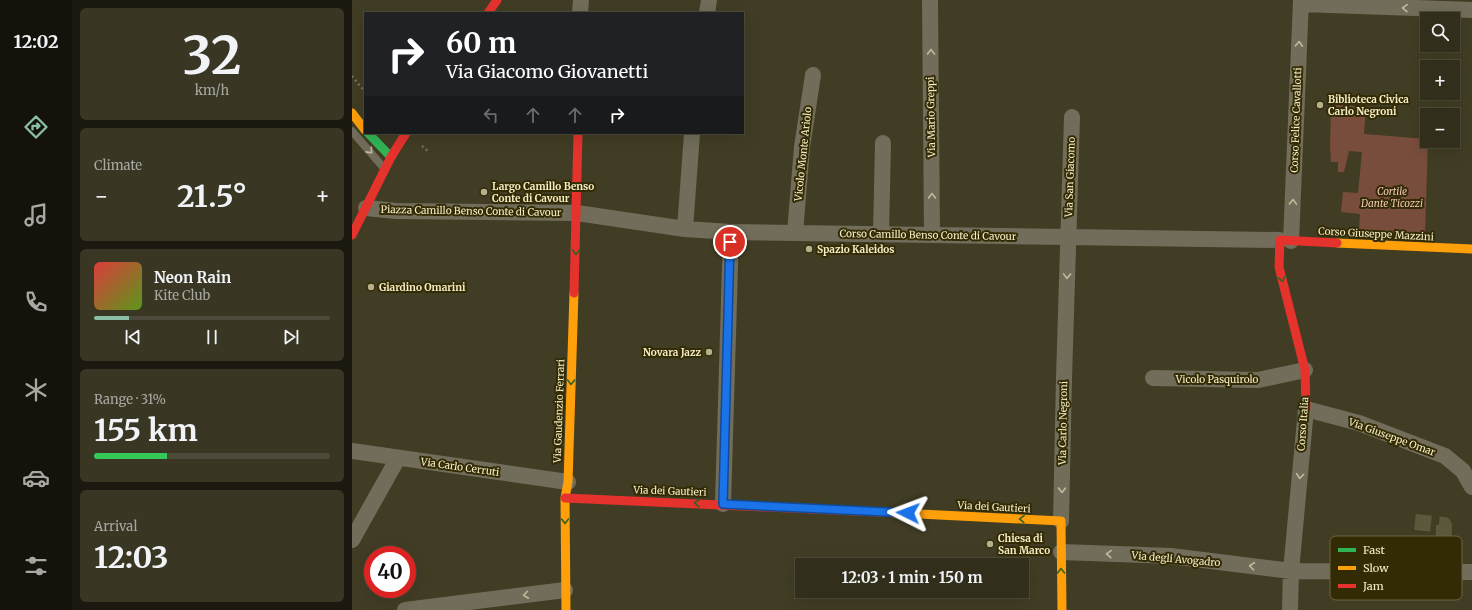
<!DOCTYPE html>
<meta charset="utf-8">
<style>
body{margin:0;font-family:Merriweather,serif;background:#393624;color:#f1f3f6;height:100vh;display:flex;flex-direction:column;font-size:15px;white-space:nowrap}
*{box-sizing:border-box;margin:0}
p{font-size:13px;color:#a8a8a3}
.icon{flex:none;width:22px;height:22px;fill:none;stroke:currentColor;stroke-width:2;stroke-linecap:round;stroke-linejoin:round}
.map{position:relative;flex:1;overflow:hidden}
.drawer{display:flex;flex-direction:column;gap:8px;padding:8px;background:#1b190f;width:280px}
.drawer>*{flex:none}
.banner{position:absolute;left:12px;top:12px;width:380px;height:122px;border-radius:0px;box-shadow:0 4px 16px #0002,0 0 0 1px #4c4a3a;background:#202124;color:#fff;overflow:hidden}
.buttons{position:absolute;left:1068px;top:12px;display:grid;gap:8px}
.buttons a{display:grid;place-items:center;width:40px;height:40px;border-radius:0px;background:#312e1b;box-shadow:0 4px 16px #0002,0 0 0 1px #4c4a3a;font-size:20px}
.speed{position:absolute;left:12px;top:546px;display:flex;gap:8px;font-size:20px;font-weight:700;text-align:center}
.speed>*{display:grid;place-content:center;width:52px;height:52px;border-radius:50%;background:#312e1b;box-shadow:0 4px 16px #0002,0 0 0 1px #4c4a3a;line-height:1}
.speed .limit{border:6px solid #d22;background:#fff;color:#111}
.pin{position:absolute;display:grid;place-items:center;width:34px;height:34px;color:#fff;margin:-17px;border:2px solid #fff;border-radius:50%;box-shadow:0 1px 4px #0007}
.me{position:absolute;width:44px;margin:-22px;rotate:273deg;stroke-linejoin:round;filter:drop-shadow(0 0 3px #0008)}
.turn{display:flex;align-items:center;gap:14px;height:84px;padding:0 16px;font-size:18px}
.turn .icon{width:52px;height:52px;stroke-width:2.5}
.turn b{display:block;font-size:28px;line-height:34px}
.lanes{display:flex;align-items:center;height:38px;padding:0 16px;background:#0003;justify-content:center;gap:20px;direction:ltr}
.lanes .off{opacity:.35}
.big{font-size:30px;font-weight:700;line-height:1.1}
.drawer .widget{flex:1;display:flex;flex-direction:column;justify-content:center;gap:6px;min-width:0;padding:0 14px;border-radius:6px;background:#393624}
.drawer .dial{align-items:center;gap:0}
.dial b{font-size:52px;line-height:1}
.song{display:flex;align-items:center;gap:12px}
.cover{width:48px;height:48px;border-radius:6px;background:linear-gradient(135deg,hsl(0 70% 55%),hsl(90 70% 35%))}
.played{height:4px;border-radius:2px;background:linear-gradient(90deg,#8abfa5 15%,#4c4a3a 15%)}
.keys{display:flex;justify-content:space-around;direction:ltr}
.heat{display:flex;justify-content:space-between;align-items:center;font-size:22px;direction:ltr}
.charge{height:6px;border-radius:3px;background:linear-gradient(90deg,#34c759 31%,#4c4a3a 0)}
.trip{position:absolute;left:443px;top:558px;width:234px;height:40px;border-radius:0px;background:#312e1b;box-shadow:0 4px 16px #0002,0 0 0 1px #4c4a3a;font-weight:700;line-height:40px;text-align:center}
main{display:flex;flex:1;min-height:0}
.tab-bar{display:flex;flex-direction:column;width:72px;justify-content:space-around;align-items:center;background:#14120b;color:#a8a8a3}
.tab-bar .icon{width:28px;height:28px}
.tab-bar .active{color:#8abfa5}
.tab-bar b{font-size:18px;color:#f1f3f6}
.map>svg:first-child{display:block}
.green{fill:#794d3c}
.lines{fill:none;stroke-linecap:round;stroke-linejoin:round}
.street-tunnel{stroke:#5c583c;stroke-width:16;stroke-dasharray:16 8;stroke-linecap:butt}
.path{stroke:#73705e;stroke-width:2.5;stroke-dasharray:2 3;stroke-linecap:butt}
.lane{stroke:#716d5a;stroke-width:8}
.street{stroke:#716d5a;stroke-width:16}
.fast{stroke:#30b455;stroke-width:9}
.slow{stroke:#ff9f0a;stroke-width:9}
.jam{stroke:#e5322d;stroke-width:9}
.oneway{stroke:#c1ba9a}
.oneway2{stroke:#316225}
.route-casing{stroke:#114b97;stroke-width:10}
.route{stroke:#1a73e8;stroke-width:7}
.poi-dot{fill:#b7b08d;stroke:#322b05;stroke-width:1.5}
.labels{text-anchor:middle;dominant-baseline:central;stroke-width:4;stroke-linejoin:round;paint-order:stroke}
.poi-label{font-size:10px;font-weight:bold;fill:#f6eec5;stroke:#322b05;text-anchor:start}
.street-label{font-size:10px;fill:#f6eec5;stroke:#322b05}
.park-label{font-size:10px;font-style:italic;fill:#f2c7b9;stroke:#322b05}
.key{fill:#322b05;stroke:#6d663f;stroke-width:1}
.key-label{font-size:11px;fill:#f6eec5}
</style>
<main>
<nav class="tab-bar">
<b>12:02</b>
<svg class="icon active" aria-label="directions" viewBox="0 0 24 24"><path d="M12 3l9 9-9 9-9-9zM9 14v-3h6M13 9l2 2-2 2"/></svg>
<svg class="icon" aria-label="music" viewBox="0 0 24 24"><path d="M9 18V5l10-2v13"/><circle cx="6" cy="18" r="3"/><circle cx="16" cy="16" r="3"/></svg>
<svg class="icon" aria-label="phone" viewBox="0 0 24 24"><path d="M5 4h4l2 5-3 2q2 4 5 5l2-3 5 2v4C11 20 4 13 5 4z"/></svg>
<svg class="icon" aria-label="climate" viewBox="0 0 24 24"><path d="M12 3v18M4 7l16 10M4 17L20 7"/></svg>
<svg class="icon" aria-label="car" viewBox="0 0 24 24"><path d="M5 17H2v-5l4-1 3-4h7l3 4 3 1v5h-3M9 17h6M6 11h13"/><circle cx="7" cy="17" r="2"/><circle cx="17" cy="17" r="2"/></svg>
<svg class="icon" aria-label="filters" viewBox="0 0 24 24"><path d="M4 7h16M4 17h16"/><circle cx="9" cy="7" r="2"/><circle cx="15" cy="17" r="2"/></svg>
</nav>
<section class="drawer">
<div class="widget dial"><b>32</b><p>km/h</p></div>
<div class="widget"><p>Climate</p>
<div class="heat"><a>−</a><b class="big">21.5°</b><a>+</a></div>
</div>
<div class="widget">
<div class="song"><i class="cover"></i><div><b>Neon Rain</b><p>Kite Club</p></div></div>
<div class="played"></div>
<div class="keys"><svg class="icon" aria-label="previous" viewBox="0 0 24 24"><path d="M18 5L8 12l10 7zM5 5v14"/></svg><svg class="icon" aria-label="pause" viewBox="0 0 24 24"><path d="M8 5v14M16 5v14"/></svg><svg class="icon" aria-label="next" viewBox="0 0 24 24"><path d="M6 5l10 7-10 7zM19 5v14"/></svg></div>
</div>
<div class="widget"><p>Range · 31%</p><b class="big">155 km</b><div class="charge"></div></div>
<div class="widget"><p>Arrival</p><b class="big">12:03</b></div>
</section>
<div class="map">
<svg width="1120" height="610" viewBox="0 0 1120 610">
<rect width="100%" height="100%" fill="#413d24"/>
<path class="green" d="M979 105 1014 107 1012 134 1075 139 1076 141 1073 235 1007 231 1008 214 989 212 991 192 1006 193 1010 152 997 151 992 172H986V162H979L978 145Z"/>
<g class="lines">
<path class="street-tunnel" d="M1063 522 1092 525 1091 573"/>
<path class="path" d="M0 76 13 92
M70 146 77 152"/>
<path class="lane" d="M0 131 31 167"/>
<path class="street" d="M578 0 580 235
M949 4 1120 10
M228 13 229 0
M355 13 357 0
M14 208 44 211 225 213 333 229 379 232 928 240
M333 229 340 133
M443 233 450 147 461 75
M529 234 531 143
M939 241 949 0
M801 378 906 380 953 370
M0 451 216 482
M371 504 379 232
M709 521 712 378 720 117
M0 540 46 458
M709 552 819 556 939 571 1120 572
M53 610 213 590
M938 610 939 571 954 409 1007 423 1093 456 1111 471 1120 487"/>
<path class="fast" d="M16 133 39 157"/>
<path class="slow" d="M0 113 13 130
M985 243 1120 249
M547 513 709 521 710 610
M214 610 213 498 216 482 222 293"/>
<path class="jam" d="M136 13 145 0
M0 235 39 157 54 133
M222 293 226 133
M954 409 953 370 927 267 928 240 985 243
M213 498 547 513"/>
</g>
<defs><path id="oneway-chevron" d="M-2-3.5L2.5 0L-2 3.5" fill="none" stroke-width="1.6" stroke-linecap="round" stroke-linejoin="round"/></defs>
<g class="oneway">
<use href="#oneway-chevron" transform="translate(1053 8) rotate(-178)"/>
<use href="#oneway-chevron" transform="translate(947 44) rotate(-87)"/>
<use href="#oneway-chevron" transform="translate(579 52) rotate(-91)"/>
<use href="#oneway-chevron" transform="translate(18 151) rotate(48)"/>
<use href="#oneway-chevron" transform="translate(580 196) rotate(-91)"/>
<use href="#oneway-chevron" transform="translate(941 202) rotate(-88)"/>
<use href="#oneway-chevron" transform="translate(715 276) rotate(92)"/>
<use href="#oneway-chevron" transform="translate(948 476) rotate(95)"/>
<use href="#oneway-chevron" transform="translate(710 490) rotate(91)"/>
<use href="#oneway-chevron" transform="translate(757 554) rotate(-178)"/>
<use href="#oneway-chevron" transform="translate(900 566) rotate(-173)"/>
<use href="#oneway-chevron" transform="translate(174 595) rotate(173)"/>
</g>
<g class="oneway2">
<use href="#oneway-chevron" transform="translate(224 252) rotate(92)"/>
<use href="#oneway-chevron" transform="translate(930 279) rotate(76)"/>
<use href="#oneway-chevron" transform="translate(219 382) rotate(92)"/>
<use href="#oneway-chevron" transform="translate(345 503) rotate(-178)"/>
<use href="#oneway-chevron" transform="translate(670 519) rotate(-177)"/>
<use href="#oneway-chevron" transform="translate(213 521) rotate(90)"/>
<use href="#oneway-chevron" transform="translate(709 571) rotate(-91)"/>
</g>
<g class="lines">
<defs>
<path id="route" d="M378 242 371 504 556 513"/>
</defs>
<use href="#route" class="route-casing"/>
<use href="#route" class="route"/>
</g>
<g class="poi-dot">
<circle cx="968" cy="105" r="4"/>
<circle cx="132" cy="192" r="4"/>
<circle cx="457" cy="249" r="4"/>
<circle cx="19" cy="287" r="4"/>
<circle cx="357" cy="352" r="4"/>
<circle cx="638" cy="544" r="4"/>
</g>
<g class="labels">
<g class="poi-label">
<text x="976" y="99">Biblioteca Civica<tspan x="976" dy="12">Carlo Negroni</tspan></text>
<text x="140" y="186">Largo Camillo Benso<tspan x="140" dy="12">Conte di Cavour</tspan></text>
<text x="465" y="249">Spazio Kaleidos</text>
<text x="27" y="287">Giardino Omarini</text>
<text x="349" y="352" text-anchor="end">Novara Jazz</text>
<text x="646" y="538">Chiesa di<tspan x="646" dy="12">San Marco</tspan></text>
</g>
<g class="street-label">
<text transform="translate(579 117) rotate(-91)">Via Mario Greppi</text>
<text transform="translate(944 120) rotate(-88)">Corso Felice Cavallotti</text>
<text transform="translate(451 154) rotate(-84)">Vicolo Monte Ariolo</text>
<text transform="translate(718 177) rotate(-88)">Via San Giacomo</text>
<text transform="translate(119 211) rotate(1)">Piazza Camillo Benso Conte di Cavour</text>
<text transform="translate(1024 234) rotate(3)">Corso Giuseppe Mazzini</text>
<text transform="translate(576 235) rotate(1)">Corso Camillo Benso Conte di Cavour</text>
<text x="865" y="379">Vicolo Pasquirolo</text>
<text transform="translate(207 411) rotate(-88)">Via Gaudenzio Ferrari</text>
<text transform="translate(711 423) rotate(-89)">Via Carlo Negroni</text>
<text transform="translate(951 424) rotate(-86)">Corso Italia</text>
<text transform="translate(1040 437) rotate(20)">Via Giuseppe Omar</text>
<text transform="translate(108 467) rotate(8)">Via Carlo Cerruti</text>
<text transform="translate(318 491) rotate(2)">Via dei Gautieri</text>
<text transform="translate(642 507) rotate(3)">Via dei Gautieri</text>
<text transform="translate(824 559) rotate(5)">Via degli Avogadro</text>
</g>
<g class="park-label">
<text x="1040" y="191">Cortile<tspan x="1040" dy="12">Dante Ticozzi</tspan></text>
</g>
</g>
<rect x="978" y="536" width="132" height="64" rx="6" class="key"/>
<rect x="986" y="548" width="18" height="4" fill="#30b455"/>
<rect x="986" y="566" width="18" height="4" fill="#ff9f0a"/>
<rect x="986" y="584" width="18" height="4" fill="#e5322d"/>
<g class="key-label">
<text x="1011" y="554">Fast</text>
<text x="1011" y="572">Slow</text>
<text x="1011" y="590">Jam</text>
</g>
</svg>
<div class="buttons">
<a><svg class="icon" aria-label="search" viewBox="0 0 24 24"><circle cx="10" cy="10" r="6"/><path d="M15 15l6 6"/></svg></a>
<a>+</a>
<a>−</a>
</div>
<div class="speed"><div class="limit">40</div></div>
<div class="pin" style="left:378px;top:242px;background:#d93025"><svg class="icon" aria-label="arrive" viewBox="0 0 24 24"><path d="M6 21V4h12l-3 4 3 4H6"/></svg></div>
<svg class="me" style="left:556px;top:513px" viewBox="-20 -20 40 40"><path d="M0-17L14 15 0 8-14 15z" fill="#1a73e8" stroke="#fff" stroke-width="4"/></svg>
<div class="trip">12:03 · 1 min · 150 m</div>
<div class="banner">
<div class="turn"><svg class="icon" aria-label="right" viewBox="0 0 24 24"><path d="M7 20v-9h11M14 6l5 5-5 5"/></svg><div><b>60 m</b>Via Giacomo Giovanetti</div></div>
<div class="lanes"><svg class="icon off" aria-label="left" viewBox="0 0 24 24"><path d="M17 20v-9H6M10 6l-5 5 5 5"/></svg><svg class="icon off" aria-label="ahead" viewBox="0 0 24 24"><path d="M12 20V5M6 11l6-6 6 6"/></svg><svg class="icon off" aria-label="ahead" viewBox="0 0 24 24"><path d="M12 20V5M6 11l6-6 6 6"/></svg><svg class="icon" aria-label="right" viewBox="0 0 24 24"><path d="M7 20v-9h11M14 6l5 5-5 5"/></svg></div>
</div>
</div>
</main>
